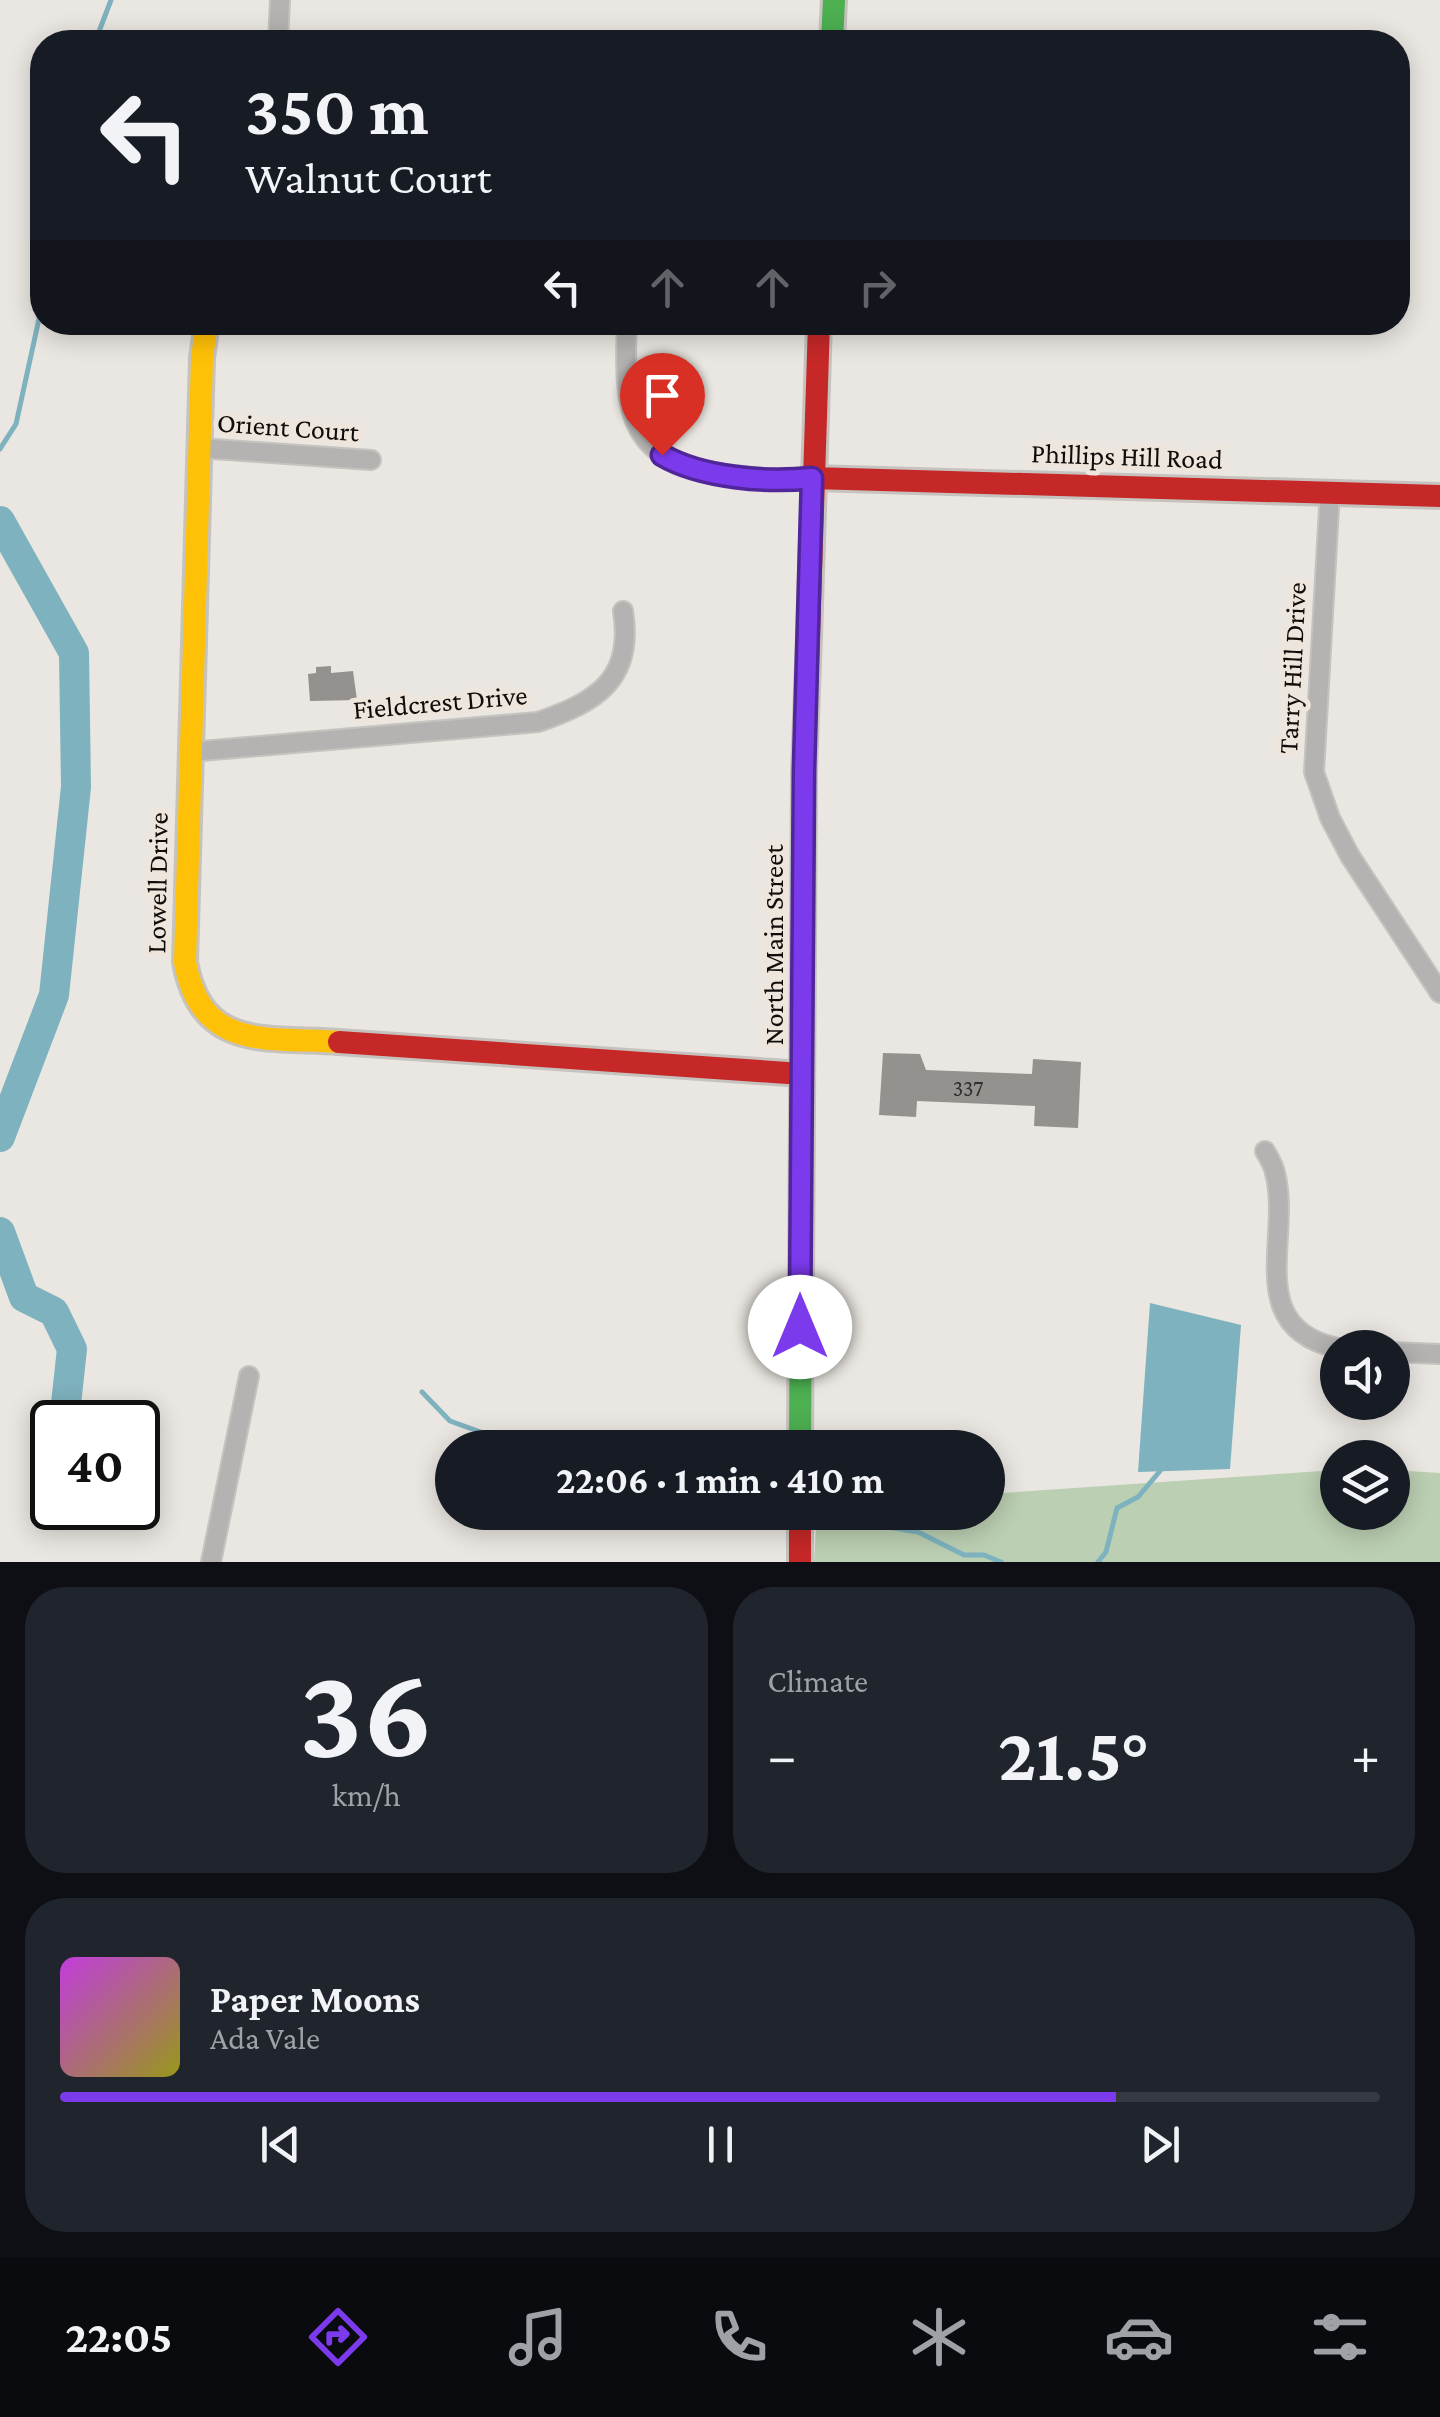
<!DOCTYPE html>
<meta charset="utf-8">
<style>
body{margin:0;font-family:"Crimson Pro",serif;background:#20242c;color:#f1f3f6;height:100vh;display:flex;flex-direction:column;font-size:38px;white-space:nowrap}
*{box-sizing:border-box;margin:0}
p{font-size:32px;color:#9ea1a6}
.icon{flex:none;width:55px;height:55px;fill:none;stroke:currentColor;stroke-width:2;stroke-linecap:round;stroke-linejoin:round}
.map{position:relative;height:1562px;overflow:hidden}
.panel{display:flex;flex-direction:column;gap:25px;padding:25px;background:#0d0f14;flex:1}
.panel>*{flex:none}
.banner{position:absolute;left:30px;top:30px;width:1380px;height:305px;border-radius:40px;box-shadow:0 5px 25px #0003;background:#171b24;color:#f1f3f6;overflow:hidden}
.controls{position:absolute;left:1320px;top:1330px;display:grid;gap:20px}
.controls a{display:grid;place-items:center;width:90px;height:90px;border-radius:50%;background:#171b24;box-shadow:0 5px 25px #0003;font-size:50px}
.speed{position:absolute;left:30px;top:1400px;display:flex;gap:20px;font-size:50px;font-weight:700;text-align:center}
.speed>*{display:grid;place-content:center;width:130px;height:130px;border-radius:50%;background:#171b24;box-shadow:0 5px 25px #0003;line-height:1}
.speed .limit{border:5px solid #111;border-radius:15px;background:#fff;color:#111}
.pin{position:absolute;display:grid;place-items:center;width:85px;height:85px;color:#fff;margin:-102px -42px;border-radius:50% 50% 50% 0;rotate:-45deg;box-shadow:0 0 10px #0007}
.pin .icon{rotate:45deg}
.me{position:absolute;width:110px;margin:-55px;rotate:0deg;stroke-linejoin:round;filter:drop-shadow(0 0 8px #0008)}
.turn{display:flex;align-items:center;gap:35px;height:210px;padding:0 50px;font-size:45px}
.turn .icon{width:130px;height:130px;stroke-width:2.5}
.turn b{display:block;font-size:70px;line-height:85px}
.lanes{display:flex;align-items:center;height:95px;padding:0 50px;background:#0003;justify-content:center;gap:50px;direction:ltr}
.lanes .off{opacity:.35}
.big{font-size:75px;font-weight:700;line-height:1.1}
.panel .tile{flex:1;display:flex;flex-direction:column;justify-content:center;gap:15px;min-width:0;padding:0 35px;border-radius:40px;background:#20242c}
.panel .dial{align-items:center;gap:0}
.dial b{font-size:130px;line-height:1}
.song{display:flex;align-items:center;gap:30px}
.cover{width:120px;height:120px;border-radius:15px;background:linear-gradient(135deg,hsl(290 70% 55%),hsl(60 70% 35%))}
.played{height:10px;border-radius:5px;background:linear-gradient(90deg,#7c3aed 80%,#363941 80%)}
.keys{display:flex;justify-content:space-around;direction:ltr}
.heat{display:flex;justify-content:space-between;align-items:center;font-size:55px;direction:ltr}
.panel .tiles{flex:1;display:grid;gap:25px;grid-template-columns:1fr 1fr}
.tile:last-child{grid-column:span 2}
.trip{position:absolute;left:435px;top:1430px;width:570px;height:100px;border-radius:50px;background:#171b24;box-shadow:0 5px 25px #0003;font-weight:700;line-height:100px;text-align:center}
.tabs{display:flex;height:160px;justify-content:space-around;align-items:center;background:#090b0e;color:#9ea1a6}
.tabs .icon{width:70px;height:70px}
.tabs .selected{color:#7c3aed}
.tabs b{font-size:45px;color:#f1f3f6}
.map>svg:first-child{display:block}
.forest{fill:#bbcfb2}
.water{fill:#7eb2be}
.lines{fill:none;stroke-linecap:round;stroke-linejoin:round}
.stream{stroke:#7eb2be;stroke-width:5}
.river{stroke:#7eb2be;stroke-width:30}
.building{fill:#94918e}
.street-casing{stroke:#c6c3bf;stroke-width:22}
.fast-casing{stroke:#c6c3bf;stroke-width:28}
.slow-casing{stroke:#c6c3bf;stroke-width:28}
.jam-casing{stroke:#c6c3bf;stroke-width:28}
.street{stroke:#b5b3b2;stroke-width:18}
.fast{stroke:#4caf50;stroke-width:22}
.slow{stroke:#ffc107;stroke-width:22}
.jam{stroke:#c62828;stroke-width:22}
.route-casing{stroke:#51269a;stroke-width:25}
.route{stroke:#7c3aed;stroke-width:18}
.labels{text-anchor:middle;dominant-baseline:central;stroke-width:10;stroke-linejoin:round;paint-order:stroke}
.number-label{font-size:22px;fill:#302d2a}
.street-label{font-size:28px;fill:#0f0c09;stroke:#eee6dd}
</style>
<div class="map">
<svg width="1440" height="1562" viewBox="0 0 1440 1562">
<rect width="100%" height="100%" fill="#eae6e1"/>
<path class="forest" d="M1337 1470 1338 1512H1392L1393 1470 1440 1473V1562H814L817 1513 988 1512V1494Z"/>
<path class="water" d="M1150 1303 1241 1325 1230 1469 1138 1472Z"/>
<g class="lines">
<path class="stream" d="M95 42 111 0
M0 449 16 424 42 305
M422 1392 450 1421 525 1448
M725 1512 777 1524
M825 1524 882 1526 918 1532 964 1555H984L1001 1562
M1098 1562 1106 1552 1117 1508 1138 1497 1160 1471"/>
<path class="river" d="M0 521 74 653 76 787 54 995 0 1137
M0 1232 24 1297 54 1312 72 1349 64 1422"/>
</g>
<path class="building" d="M331 666V673L353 671 357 700 310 701 308 674 316 673V667Z
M883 1053 920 1054 926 1070 1032 1074 1033 1059 1081 1062 1078 1128 1034 1126 1035 1106 917 1101 916 1117 879 1115Z"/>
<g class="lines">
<defs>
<path id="street" d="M278 42 280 0
M627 322C623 415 628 465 734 475 760 478 786 481 813 478
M200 448 371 460
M1330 491 1314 772 1330 818 1350 856 1440 993
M190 752 538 722C597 702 634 679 623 611
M1265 1151C1269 1158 1274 1166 1275 1173 1292 1237 1242 1328 1338 1348
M1392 1352 1440 1354
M211 1562 249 1376"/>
<path id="fast" d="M832 42 834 0
M800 1448 804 771 809 636"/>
<path id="slow" d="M207 322 202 358 185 962C201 1051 266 1037 339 1042"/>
<path id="jam" d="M813 478 1440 496
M809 636 819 322
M339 1042 802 1074
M800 1512V1562"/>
</defs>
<use href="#street" class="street-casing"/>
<use href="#fast" class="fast-casing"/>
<use href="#slow" class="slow-casing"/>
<use href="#jam" class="jam-casing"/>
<use href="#street" class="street"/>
<use href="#fast" class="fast"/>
<use href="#slow" class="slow"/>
<use href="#jam" class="jam"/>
</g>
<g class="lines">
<defs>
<path id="route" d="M662 455C701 478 768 483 812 478L804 770 800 1327"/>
</defs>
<use href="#route" class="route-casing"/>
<use href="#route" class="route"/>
</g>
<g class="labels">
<g class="number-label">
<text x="968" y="1088">337</text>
</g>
<g class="street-label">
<text transform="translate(288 427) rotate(4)">Orient Court</text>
<text transform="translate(1127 456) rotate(2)">Phillips Hill Road</text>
<text transform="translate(1292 668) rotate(-87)">Tarry Hill Drive</text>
<text transform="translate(440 702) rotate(-5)">Fieldcrest Drive</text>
<text transform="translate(157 883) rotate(-89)">Lowell Drive</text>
<text transform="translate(773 945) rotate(-90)">North Main Street</text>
</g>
</g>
</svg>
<div class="controls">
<a><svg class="icon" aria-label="sound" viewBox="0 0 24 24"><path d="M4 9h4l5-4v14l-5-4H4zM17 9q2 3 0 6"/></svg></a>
<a><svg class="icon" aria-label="layers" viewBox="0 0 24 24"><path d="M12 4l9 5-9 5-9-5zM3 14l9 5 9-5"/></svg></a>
</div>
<div class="speed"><div class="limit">40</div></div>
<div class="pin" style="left:662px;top:455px;background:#d93025"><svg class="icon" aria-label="arrive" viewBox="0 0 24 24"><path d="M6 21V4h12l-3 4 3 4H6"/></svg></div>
<svg class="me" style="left:800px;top:1327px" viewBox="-20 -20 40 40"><circle r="19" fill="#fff"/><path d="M0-13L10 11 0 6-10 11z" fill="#7c3aed"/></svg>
<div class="trip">22:06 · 1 min · 410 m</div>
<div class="banner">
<div class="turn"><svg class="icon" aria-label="left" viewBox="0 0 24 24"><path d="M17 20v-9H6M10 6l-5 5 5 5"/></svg><div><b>350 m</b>Walnut Court</div></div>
<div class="lanes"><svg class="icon" aria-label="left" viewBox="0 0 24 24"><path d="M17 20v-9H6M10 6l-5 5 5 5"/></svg><svg class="icon off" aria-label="ahead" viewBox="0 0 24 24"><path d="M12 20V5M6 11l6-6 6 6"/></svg><svg class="icon off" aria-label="ahead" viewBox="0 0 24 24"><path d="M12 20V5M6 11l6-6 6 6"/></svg><svg class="icon off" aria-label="right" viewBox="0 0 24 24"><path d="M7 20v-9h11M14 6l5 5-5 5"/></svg></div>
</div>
</div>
<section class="panel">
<div class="tiles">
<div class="tile dial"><b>36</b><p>km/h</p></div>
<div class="tile"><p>Climate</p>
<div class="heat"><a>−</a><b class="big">21.5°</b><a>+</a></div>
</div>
<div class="tile">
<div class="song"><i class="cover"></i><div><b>Paper Moons</b><p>Ada Vale</p></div></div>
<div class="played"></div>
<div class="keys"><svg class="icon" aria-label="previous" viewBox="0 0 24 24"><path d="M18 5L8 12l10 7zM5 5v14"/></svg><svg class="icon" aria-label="pause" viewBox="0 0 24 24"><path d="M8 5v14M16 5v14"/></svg><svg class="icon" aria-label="next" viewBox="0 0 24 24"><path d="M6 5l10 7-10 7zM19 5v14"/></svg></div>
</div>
</div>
</section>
<nav class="tabs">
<b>22:05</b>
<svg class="icon selected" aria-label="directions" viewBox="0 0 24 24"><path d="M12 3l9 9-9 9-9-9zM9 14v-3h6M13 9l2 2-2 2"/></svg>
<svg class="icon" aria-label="music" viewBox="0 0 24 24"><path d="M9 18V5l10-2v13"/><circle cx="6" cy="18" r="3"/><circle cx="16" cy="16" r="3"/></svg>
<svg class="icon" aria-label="phone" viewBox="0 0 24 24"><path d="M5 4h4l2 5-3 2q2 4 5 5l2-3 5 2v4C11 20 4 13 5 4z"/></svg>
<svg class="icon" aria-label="climate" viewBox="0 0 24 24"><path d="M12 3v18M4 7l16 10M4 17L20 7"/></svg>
<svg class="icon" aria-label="car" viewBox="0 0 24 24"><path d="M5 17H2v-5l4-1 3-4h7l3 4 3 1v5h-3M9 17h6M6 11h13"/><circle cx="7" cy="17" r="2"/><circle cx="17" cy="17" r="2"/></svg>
<svg class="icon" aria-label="filters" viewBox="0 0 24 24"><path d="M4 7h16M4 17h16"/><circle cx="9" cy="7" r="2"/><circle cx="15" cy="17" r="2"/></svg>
</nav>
